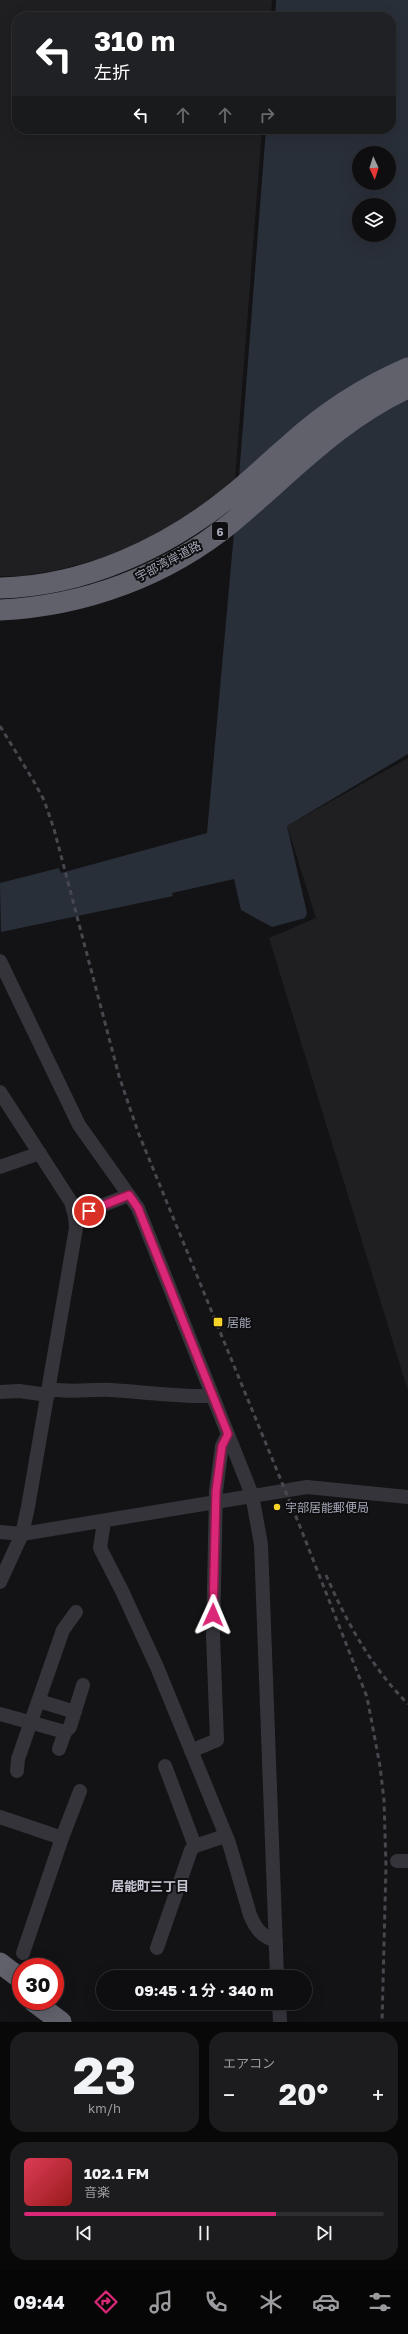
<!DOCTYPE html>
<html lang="ja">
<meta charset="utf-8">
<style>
body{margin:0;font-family:"Golos Text","Noto Sans JP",sans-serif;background:#1c1c1e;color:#f1f3f6;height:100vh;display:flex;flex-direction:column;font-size:15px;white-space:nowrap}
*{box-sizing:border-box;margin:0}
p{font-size:13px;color:#9b9c9f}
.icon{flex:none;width:22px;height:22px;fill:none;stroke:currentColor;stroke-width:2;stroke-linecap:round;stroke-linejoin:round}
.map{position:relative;height:2022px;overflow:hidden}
.details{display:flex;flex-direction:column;gap:10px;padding:10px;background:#080809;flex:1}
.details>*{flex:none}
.banner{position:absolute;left:12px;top:12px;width:384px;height:122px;border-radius:16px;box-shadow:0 4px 16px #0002,0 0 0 1px #2e2e30;background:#202124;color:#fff;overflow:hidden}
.needle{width:26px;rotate:176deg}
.controls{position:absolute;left:352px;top:146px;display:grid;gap:8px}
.controls a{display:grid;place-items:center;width:44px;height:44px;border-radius:50%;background:#0e0e10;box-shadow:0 4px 16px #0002,0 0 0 1px #2e2e30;font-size:20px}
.speed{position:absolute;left:12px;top:1958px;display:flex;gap:8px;font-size:20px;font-weight:700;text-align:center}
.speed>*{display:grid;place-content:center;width:52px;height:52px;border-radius:50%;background:#0e0e10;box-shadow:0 4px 16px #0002,0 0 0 1px #2e2e30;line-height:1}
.speed .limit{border:6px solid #d22;background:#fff;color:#111}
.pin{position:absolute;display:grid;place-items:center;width:34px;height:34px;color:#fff;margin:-17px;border:2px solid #fff;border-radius:50%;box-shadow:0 1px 4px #0007}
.me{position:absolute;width:44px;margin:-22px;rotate:1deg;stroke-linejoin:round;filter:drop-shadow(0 0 3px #0008)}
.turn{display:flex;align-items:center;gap:14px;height:84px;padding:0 16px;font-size:18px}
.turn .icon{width:52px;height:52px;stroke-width:2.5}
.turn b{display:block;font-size:28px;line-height:34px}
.lanes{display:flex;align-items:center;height:38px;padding:0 16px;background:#0003;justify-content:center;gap:20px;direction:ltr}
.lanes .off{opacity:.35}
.big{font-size:30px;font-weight:700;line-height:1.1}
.details .tile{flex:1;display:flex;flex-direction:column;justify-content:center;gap:6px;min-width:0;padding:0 14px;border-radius:16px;background:#1c1c1e}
.details .dial{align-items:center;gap:0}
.dial b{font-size:52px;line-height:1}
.song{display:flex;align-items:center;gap:12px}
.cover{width:48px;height:48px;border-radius:6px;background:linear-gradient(135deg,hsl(350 70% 55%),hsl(0 70% 35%))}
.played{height:4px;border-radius:2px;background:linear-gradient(90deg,#db2777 70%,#2e2e30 70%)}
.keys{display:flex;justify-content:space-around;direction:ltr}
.heat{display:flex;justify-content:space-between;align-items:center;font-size:22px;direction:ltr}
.details .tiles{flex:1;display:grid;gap:10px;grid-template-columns:1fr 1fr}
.tile:last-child{grid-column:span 2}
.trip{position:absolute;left:96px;top:1970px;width:216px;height:40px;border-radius:20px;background:#0e0e10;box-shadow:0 4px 16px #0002,0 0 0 1px #2e2e30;font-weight:700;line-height:40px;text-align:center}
.dock{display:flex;height:64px;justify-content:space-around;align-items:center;background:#060606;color:#9b9c9f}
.dock .icon{width:28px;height:28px}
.dock .active{color:#db2777}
.dock b{font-size:18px;color:#f1f3f6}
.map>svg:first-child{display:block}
.built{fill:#1f1f22}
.water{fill:#292f39;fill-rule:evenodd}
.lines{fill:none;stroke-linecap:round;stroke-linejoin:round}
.minor{stroke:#34343a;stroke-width:14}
.highway{stroke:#60616b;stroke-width:21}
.rail{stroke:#47474f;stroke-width:3;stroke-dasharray:5 4;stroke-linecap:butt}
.route-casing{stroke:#8e194d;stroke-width:10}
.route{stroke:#db2777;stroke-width:7}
.poi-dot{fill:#f8d328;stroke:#0e0e10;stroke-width:1.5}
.labels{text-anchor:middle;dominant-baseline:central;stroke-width:4;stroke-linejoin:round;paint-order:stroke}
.shield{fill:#0e0e10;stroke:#777984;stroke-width:1}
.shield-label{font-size:11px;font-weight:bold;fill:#a4a7b6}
.street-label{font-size:12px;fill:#a4a7b6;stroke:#0e0e10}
.poi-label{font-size:12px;fill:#a4a7b6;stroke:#0e0e10;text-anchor:start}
.neighbourhood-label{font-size:13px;font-weight:bold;fill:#c5c6d2;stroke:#0e0e10}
</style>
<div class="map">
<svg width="408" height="2022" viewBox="0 0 408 2022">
<rect width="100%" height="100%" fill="#131315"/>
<path class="built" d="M0 0H272L271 17H17V129H262L235 480 190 514 155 535 116 554 59 570 21 576H0Z
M408 758V1391L269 938 316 918 287 826Z"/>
<path class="water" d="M276 0H408V754L287 826 307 913 305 918 272 927 241 910 234 879 172 893 173 896 1 932 0 883 59 868 61 873 207 833 239 477 266 129H391V17H275ZM359 153H389V183H359ZM359 205H389V235H359Z"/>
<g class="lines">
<path class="minor" d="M0 961 79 1125 138 1208 252 1495 261 1544 277 1977
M0 1092 71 1202 75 1216 76 1228 28 1507 22 1534 0 1582
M0 1167 40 1153
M75 1216 129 1195
M50 1389C72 1393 90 1389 111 1390 145 1392 179 1397 213 1396
M0 1392 19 1391 48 1395
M104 1522 100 1548 122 1591 157 1667 229 1843 250 1915C256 1929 261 1936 276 1941
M0 1532 22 1534 307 1487 408 1497
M39 1701 75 1712
M0 1714 65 1732
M59 1749 65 1732 70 1727 83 1685
M191 1751 217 1740 213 1636 216 1491 222 1446 228 1434
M165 1766 195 1846
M17 1771 18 1759 63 1630 76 1612
M0 1817 62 1838
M397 1861H408
M157 1948 191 1850 195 1846 225 1836
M23 1953 62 1838 80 1791
M279 2003 280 2022"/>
<path class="highway" d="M0 588C85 586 167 548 232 495 252 479 270 461 289 445 324 413 364 387 408 368
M0 610C84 606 166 576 231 523 290 474 337 421 408 388
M0 1963 21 1979
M33 2001 61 2022"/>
<path class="rail" d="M0 726 33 780 44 800 54 829 119 1076 138 1132 301 1529 367 1697 380 1766 384 1800 386 1867 382 2022
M326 1575C346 1621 371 1667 408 1704"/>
</g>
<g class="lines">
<defs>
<path id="route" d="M89 1211 129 1195 138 1208 228 1434 222 1446 216 1491 213 1615"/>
</defs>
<use href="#route" class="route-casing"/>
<use href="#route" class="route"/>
</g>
<g class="poi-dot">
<rect x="213" y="1317" width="10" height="10" rx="2"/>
<circle cx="277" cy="1507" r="4"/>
</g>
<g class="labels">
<rect class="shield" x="212" y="522" width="16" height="18" rx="3"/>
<g class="shield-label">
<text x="220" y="531">6</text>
</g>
<g class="street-label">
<text transform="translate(168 561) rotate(-28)">宇部湾岸道路</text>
</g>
<g class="poi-label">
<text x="227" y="1322">居能</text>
<text x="285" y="1507">宇部居能郵便局</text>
</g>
<g class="neighbourhood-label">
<text x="150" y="1886">居能町三丁目</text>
</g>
</g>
</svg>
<div class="controls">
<a><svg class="needle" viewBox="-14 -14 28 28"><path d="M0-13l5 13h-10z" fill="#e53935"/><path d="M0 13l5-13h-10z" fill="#9b9c9f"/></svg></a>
<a><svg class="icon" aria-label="layers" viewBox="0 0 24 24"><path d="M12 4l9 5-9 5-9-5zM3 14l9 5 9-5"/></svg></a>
</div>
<div class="speed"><div class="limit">30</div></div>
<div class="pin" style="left:89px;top:1211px;background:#d93025"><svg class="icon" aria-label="arrive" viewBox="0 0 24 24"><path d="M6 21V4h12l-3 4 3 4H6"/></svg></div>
<svg class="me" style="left:213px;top:1615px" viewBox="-20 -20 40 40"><path d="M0-17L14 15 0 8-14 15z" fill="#db2777" stroke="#fff" stroke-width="4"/></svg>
<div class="trip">09:45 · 1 分 · 340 m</div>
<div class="banner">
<div class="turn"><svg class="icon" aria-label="left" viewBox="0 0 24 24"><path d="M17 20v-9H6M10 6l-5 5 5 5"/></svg><div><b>310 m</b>左折</div></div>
<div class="lanes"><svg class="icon" aria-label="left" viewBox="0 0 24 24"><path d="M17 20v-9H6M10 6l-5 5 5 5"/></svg><svg class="icon off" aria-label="ahead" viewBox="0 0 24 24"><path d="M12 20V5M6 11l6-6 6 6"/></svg><svg class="icon off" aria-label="ahead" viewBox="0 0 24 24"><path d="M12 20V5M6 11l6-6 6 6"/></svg><svg class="icon off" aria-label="right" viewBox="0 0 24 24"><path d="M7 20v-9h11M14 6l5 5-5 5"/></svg></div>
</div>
</div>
<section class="details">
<div class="tiles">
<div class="tile dial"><b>23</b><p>km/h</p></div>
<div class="tile"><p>エアコン</p>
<div class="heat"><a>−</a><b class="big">20°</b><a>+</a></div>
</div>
<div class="tile">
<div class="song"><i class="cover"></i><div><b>102.1 FM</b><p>音楽</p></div></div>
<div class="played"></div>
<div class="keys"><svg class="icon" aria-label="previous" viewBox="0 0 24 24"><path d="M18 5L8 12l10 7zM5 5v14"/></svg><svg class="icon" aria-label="pause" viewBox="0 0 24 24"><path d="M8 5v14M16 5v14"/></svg><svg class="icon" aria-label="next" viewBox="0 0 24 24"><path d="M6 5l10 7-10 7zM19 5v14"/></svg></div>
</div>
</div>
</section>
<nav class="dock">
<b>09:44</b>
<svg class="icon active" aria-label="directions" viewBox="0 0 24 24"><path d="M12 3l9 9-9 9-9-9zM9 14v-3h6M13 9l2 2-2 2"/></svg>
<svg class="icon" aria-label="music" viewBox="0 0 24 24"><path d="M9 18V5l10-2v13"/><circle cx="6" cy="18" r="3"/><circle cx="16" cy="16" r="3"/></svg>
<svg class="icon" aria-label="phone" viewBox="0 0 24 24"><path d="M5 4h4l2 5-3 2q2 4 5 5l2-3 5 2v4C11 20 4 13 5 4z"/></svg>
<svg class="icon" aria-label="climate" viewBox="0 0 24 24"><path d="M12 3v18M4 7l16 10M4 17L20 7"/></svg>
<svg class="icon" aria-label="car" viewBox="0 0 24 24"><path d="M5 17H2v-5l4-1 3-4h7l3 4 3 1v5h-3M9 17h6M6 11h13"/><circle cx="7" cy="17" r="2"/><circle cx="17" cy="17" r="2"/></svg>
<svg class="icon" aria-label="filters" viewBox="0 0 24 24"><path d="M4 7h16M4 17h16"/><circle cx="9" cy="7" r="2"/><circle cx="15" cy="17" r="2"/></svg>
</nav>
